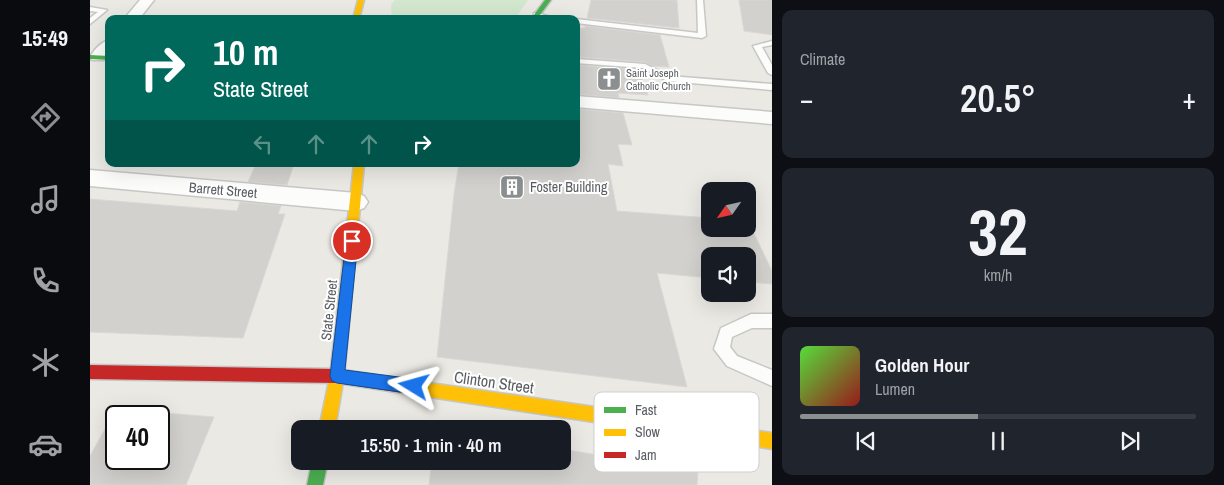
<!DOCTYPE html>
<meta charset="utf-8">
<style>
body{margin:0;font-family:"Archivo Narrow",sans-serif;background:#20242c;color:#f1f3f6;height:100vh;display:flex;flex-direction:column;font-size:19px;white-space:nowrap}
*{box-sizing:border-box;margin:0}
p{font-size:16px;color:#9ea1a6}
.icon{flex:none;width:28px;height:28px;fill:none;stroke:currentColor;stroke-width:2;stroke-linecap:round;stroke-linejoin:round}
.map{position:relative;flex:1;overflow:hidden}
.panel{display:flex;flex-direction:column;gap:10px;padding:10px;background:#0d0f14;width:452px}
.panel>*{flex:none}
.hud{position:absolute;left:15px;top:15px;width:475px;height:152px;border-radius:10px;box-shadow:0 5px 20px #0002;background:#00695c;color:#fff;overflow:hidden}
.needle{width:32px;rotate:236deg}
.tools{position:absolute;left:611px;top:182px;display:grid;gap:10px}
.tools a{display:grid;place-items:center;width:55px;height:55px;border-radius:10px;background:#171b24;box-shadow:0 5px 20px #0002;font-size:25px}
.speed{position:absolute;left:15px;top:405px;display:flex;gap:10px;font-size:25px;font-weight:700;text-align:center}
.speed>*{display:grid;place-content:center;width:65px;height:65px;border-radius:50%;background:#171b24;box-shadow:0 5px 20px #0002;line-height:1}
.speed .limit{border:2px solid #111;border-radius:8px;background:#fff;color:#111}
.pin{position:absolute;display:grid;place-items:center;width:42px;height:42px;color:#fff;margin:-21px;border:2px solid #fff;border-radius:50%;box-shadow:0 1px 5px #0007}
.me{position:absolute;width:55px;margin:-28px;rotate:278deg;stroke-linejoin:round;filter:drop-shadow(0 0 4px #0008)}
.turn{display:flex;align-items:center;gap:18px;height:105px;padding:0 25px;font-size:22px}
.turn .icon{width:65px;height:65px;stroke-width:2.5}
.turn b{display:block;font-size:35px;line-height:42px}
.lanes{display:flex;align-items:center;height:48px;padding:0 25px;background:#0003;justify-content:center;gap:25px;direction:ltr}
.lanes .off{opacity:.35}
.big{font-size:38px;font-weight:600;line-height:1.1}
.panel .widget{flex:1;display:flex;flex-direction:column;justify-content:center;gap:8px;min-width:0;padding:0 18px;border-radius:10px;background:#20242c}
.panel .dial{align-items:center;gap:0}
.dial b{font-size:65px;line-height:1}
.song{display:flex;align-items:center;gap:15px}
.cover{width:60px;height:60px;border-radius:8px;background:linear-gradient(135deg,hsl(110 70% 55%),hsl(0 70% 35%))}
.played{height:5px;border-radius:2px;background:linear-gradient(90deg,#8c8f90 45%,#363941 45%)}
.keys{display:flex;justify-content:space-around;direction:ltr}
.heat{display:flex;justify-content:space-between;align-items:center;font-size:28px;direction:ltr}
.trip{position:absolute;left:201px;top:420px;width:280px;height:50px;border-radius:10px;background:#171b24;box-shadow:0 5px 20px #0002;font-weight:600;line-height:50px;text-align:center}
main{display:flex;flex:1;min-height:0}
.dock{display:flex;flex-direction:column;width:90px;justify-content:space-around;align-items:center;background:#090b0e;color:#9ea1a6}
.dock .icon{width:35px;height:35px}
.dock .active{color:#8c8f90}
.dock b{font-size:22px;color:#f1f3f6}
.map>svg:first-child{display:block}
.green{fill:#d3e7cf}
.building{fill:#d2d1ce;stroke:#dad8d4;fill-rule:evenodd}
.lines{fill:none;stroke-linecap:round;stroke-linejoin:round}
.lane-casing{stroke:#c7c7c6;stroke-width:3}
.street-casing{stroke:#c7c7c6;stroke-width:3}
.fast-casing{stroke:#c5c6c5;stroke-width:3}
.slow-casing{stroke:#c5c6c5;stroke-width:3}
.jam-casing{stroke:#c5c6c5;stroke-width:3}
.lane{fill:#fcfcfb;fill-rule:evenodd}
.street{fill:#fcfcfb;fill-rule:evenodd}
.fast{fill:#4caf50;fill-rule:evenodd}
.slow{fill:#ffc107;fill-rule:evenodd}
.jam{fill:#c62828;fill-rule:evenodd}
.route{fill:#1a73e8;stroke:#114b97}
.labels{text-anchor:middle;dominant-baseline:central;stroke-width:4;stroke-linejoin:round;paint-order:stroke}
.far-poi-label{font-size:11px;fill:#5a5e63;stroke:#fff;text-anchor:start}
.poi-label{font-size:14px;fill:#5a5e63;stroke:#fff;text-anchor:start}
.street-label{font-size:14px;fill:#5a5e63;stroke:#fff}
.near-street-label{font-size:16px;fill:#5a5e63;stroke:#fff}
.key{fill:#fff;stroke:#cecfd0;stroke-width:1}
.key-label{font-size:14px;fill:#5a5e63}
</style>
<main>
<nav class="dock">
<b>15:49</b>
<svg class="icon active" aria-label="directions" viewBox="0 0 24 24"><path d="M12 3l9 9-9 9-9-9zM9 14v-3h6M13 9l2 2-2 2"/></svg>
<svg class="icon" aria-label="music" viewBox="0 0 24 24"><path d="M9 18V5l10-2v13"/><circle cx="6" cy="18" r="3"/><circle cx="16" cy="16" r="3"/></svg>
<svg class="icon" aria-label="phone" viewBox="0 0 24 24"><path d="M5 4h4l2 5-3 2q2 4 5 5l2-3 5 2v4C11 20 4 13 5 4z"/></svg>
<svg class="icon" aria-label="climate" viewBox="0 0 24 24"><path d="M12 3v18M4 7l16 10M4 17L20 7"/></svg>
<svg class="icon" aria-label="car" viewBox="0 0 24 24"><path d="M5 17H2v-5l4-1 3-4h7l3 4 3 1v5h-3M9 17h6M6 11h13"/><circle cx="7" cy="17" r="2"/><circle cx="17" cy="17" r="2"/></svg>
</nav>
<div class="map">
<svg width="682" height="485" viewBox="0 0 682 485">
<rect width="100%" height="100%" fill="#eae9e4"/>
<path class="green" d="M305 0H438L425 19H302L301 5Z"/>
<path class="building" d="M501 0H587L589 28 497 18Z
M649 0H682V35L654 31Z
M495 26 570 35 579 67 562 66 555 62 486 57V28H495Z
M486 65 549 70 558 95 528 93 529 98 486 94Z
M486 109 533 113 542 145 528 144 533 166 518 164 527 211 620 218V229H658V221L682 271V284L658 282V256H620V278L567 273 597 387 347 357 364 194 369 164H486Z
M166 164H204L197 185 158 182Z
M0 199 147 211 150 202 191 206 188 214H195L153 338 0 332Z
M26 409 124 417 96 485H0V456ZM26 416H69V459H26Z
M472 449 608 472 607 485H339L342 461H472Z"/>
<g class="lines">
<defs>
<path id="lane" d="M607 0H613L616 36 612 38 486 23V19L608 33Z
M0 7 17 10 0 24V18L8 12 0 11Z
M444 13H447L468 19 444 17Z
M682 41V45L672 47 682 65V75L678 73 663 46Z
M486 59 555 64 579 76 682 84V90L577 81 553 68 486 63Z
M661 314H682V328H662L642 337 640 347 647 356 682 370V386L637 366 624 349 631 328Z"/>
<path id="street" d="M50 0H64L49 19H34Z
M19 40V55L14 60H2L0 57C4 50 11 42 19 40Z
M486 96 682 112V124L486 107Z
M0 170 266 193 274 196 278 202 274 208 266 211 0 186Z"/>
<path id="fast" d="M455 0H461L447 19H441Z
M0 55 19 56V60L0 59Z
M222 461H238L233 485H217Z"/>
<path id="slow" d="M268 0H274L269 19H263Z
M264 164H274L254 376 245 429H229L240 376Z
M313 379 682 433V449L313 393 308 391 306 386 308 381Z"/>
<path id="jam" d="M0 365 247 369 313 379 318 381 320 386 318 391 313 393 247 383 0 379Z"/>
</defs>
<use href="#lane" class="lane-casing"/>
<use href="#street" class="street-casing"/>
<use href="#fast" class="fast-casing"/>
<use href="#slow" class="slow-casing"/>
<use href="#jam" class="jam-casing"/>
<use href="#lane" class="lane"/>
<use href="#street" class="street"/>
<use href="#fast" class="fast"/>
<use href="#slow" class="slow"/>
<use href="#jam" class="jam"/>
</g>
<path class="route" d="M262 237 268 241 255 370 324 379 329 381 331 386 329 391 324 394 247 383 242 381 240 376 256 241Z"/>
<defs>
<symbol id="church-square" viewBox="-11 -11 22 22"><rect x="-9" y="-9" width="18" height="18" rx="4" fill="#8c8f90" stroke="#fff"/><path d="M-1.2-6h2.4v3.5h3.3v2.4h-3.3V6h-2.4V-.1h-3.3v-2.4h3.3Z" fill="#fff"/></symbol>
<symbol id="building-square" viewBox="-11 -11 22 22"><rect x="-9" y="-9" width="18" height="18" rx="4" fill="#8c8f90" stroke="#fff"/><path d="M-4-6H4V6H1V3H-1V6H-4ZM-2.5-4.3h1.7v1.8h-1.7ZM.8-4.3h1.7v1.8H.8ZM-2.5-1h1.7V.8h-1.7ZM.8-1h1.7V.8H.8Z" fill="#fff"/></symbol>
</defs>
<g fill-rule="evenodd">
<use href="#church-square" x="505" y="65" width="28" height="28"/>
<use href="#building-square" x="408" y="173" width="28" height="28"/>
</g>
<g class="labels">
<g class="far-poi-label">
<text x="536" y="73">Saint Joseph<tspan x="536" dy="13">Catholic Church</tspan></text>
</g>
<g class="poi-label">
<text x="440" y="187">Foster Building</text>
</g>
<g class="street-label">
<text transform="translate(133 190) rotate(5)">Barrett Street</text>
<text transform="translate(239 310) rotate(-84)">State Street</text>
</g>
<g class="near-street-label">
<text transform="translate(404 382) rotate(8)">Clinton Street</text>
</g>
</g>
<rect x="504" y="392" width="165" height="80" rx="8" class="key"/>
<rect x="514" y="407" width="22" height="6" fill="#4caf50"/>
<rect x="514" y="429" width="22" height="7" fill="#ffc107"/>
<rect x="514" y="452" width="22" height="6" fill="#c62828"/>
<g class="key-label">
<text x="545" y="415">Fast</text>
<text x="545" y="437">Slow</text>
<text x="545" y="460">Jam</text>
</g>
</svg>
<div class="tools">
<a><svg class="needle" viewBox="-14 -14 28 28"><path d="M0-13l5 13h-10z" fill="#e53935"/><path d="M0 13l5-13h-10z" fill="#9ea1a6"/></svg></a>
<a><svg class="icon" aria-label="sound" viewBox="0 0 24 24"><path d="M4 9h4l5-4v14l-5-4H4zM17 9q2 3 0 6"/></svg></a>
</div>
<div class="speed"><div class="limit">40</div></div>
<div class="pin" style="left:262px;top:241px;background:#d93025"><svg class="icon" aria-label="arrive" viewBox="0 0 24 24"><path d="M6 21V4h12l-3 4 3 4H6"/></svg></div>
<svg class="me" style="left:324px;top:386px" viewBox="-20 -20 40 40"><path d="M0-17L14 15 0 8-14 15z" fill="#1a73e8" stroke="#fff" stroke-width="4"/></svg>
<div class="trip">15:50 · 1 min · 40 m</div>
<div class="hud">
<div class="turn"><svg class="icon" aria-label="right" viewBox="0 0 24 24"><path d="M7 20v-9h11M14 6l5 5-5 5"/></svg><div><b>10 m</b>State Street</div></div>
<div class="lanes"><svg class="icon off" aria-label="left" viewBox="0 0 24 24"><path d="M17 20v-9H6M10 6l-5 5 5 5"/></svg><svg class="icon off" aria-label="ahead" viewBox="0 0 24 24"><path d="M12 20V5M6 11l6-6 6 6"/></svg><svg class="icon off" aria-label="ahead" viewBox="0 0 24 24"><path d="M12 20V5M6 11l6-6 6 6"/></svg><svg class="icon" aria-label="right" viewBox="0 0 24 24"><path d="M7 20v-9h11M14 6l5 5-5 5"/></svg></div>
</div>
</div>
<section class="panel">
<div class="widget"><p>Climate</p>
<div class="heat"><a>−</a><b class="big">20.5°</b><a>+</a></div>
</div>
<div class="widget dial"><b>32</b><p>km/h</p></div>
<div class="widget">
<div class="song"><i class="cover"></i><div><b>Golden Hour</b><p>Lumen</p></div></div>
<div class="played"></div>
<div class="keys"><svg class="icon" aria-label="previous" viewBox="0 0 24 24"><path d="M18 5L8 12l10 7zM5 5v14"/></svg><svg class="icon" aria-label="pause" viewBox="0 0 24 24"><path d="M8 5v14M16 5v14"/></svg><svg class="icon" aria-label="next" viewBox="0 0 24 24"><path d="M6 5l10 7-10 7zM19 5v14"/></svg></div>
</div>
</section>
</main>
